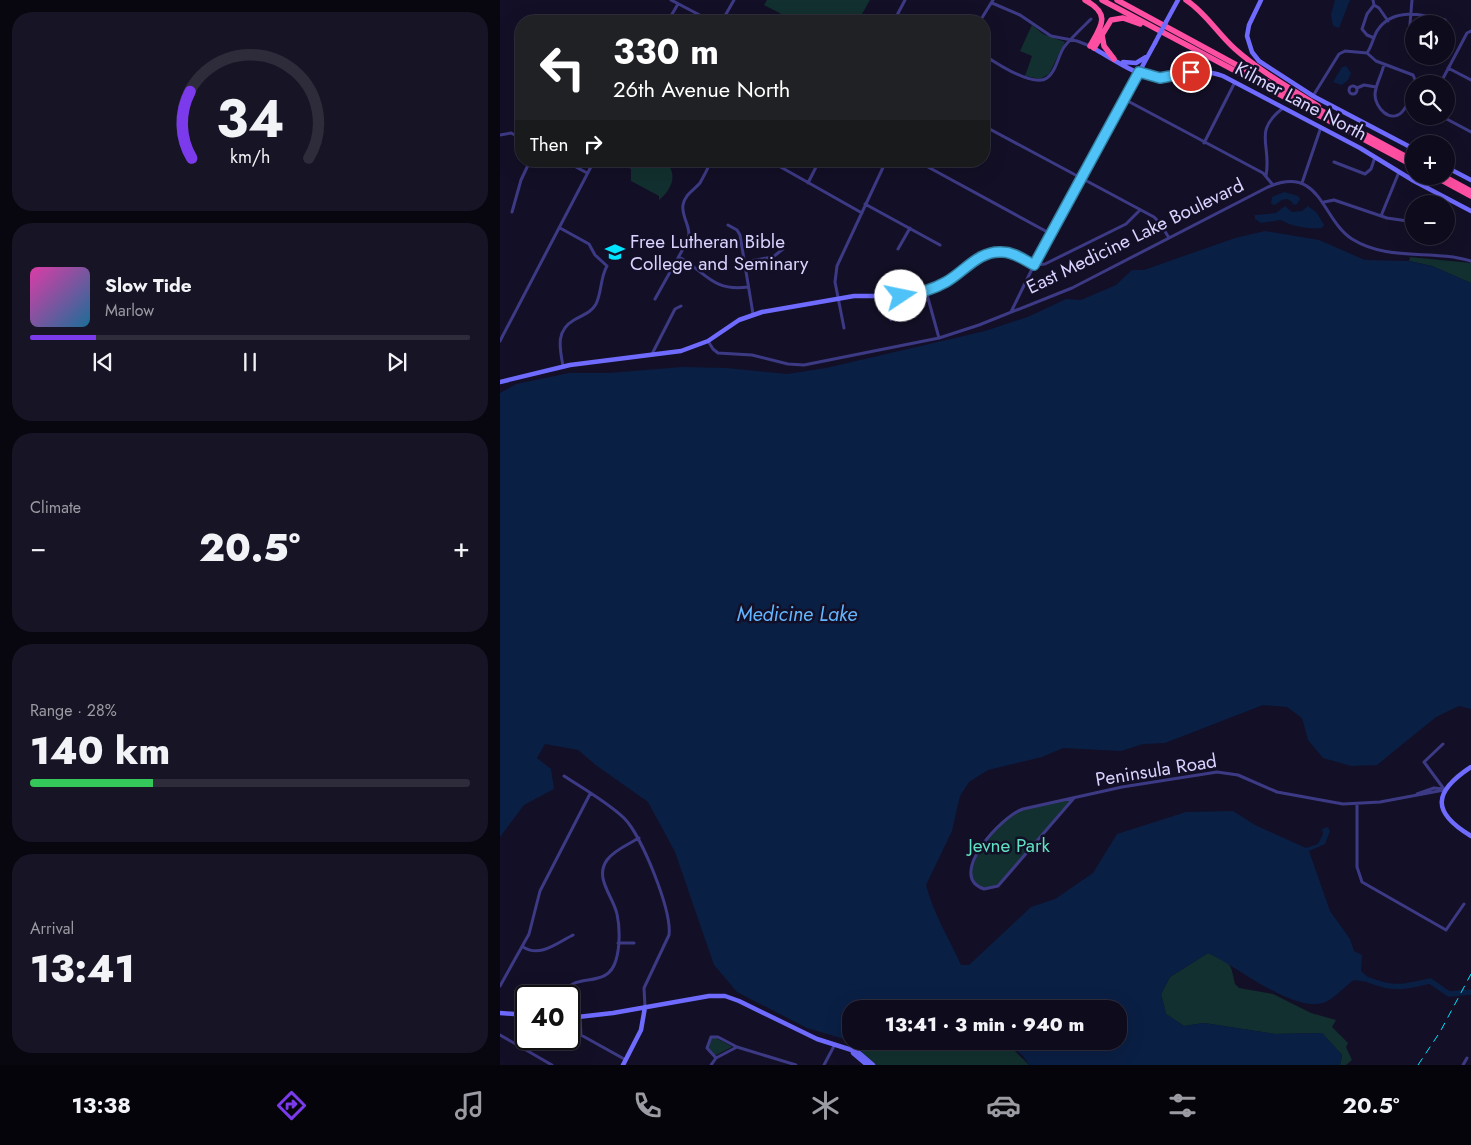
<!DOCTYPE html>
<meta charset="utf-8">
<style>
body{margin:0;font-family:Jost,sans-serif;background:#171425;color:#f1f3f6;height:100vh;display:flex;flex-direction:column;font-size:19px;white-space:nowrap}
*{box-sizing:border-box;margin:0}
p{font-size:16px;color:#9b9ba3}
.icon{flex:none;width:28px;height:28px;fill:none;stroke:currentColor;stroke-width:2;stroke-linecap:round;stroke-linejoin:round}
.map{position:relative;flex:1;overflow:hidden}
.panel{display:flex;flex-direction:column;gap:12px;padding:12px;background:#08060f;width:500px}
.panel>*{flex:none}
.top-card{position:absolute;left:15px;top:15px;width:475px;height:152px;border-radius:20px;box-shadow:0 5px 20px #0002,0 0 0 1px #2e2b3b;background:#202124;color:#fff;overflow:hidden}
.fabs{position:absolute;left:905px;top:15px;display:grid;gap:10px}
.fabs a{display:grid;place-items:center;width:50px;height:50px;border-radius:50%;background:#0e0b1c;box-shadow:0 5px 20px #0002,0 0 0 1px #2e2b3b;font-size:25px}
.speed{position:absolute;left:15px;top:985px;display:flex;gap:10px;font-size:25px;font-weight:700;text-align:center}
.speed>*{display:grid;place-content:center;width:65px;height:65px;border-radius:50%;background:#0e0b1c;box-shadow:0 5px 20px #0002,0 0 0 1px #2e2b3b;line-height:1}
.speed .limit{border:2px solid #111;border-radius:8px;background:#fff;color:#111}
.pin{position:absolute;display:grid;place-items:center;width:42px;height:42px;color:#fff;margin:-21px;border:2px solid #fff;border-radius:50%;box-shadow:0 1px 5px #0007}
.me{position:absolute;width:55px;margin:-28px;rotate:79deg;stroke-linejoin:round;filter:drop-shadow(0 0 4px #0008)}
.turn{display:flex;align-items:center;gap:18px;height:105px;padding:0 15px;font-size:22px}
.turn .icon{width:65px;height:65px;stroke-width:2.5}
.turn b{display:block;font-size:35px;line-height:42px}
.then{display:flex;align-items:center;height:48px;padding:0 15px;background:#0003;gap:10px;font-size:19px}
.big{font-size:38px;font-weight:800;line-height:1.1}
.panel .widget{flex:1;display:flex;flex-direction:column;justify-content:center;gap:8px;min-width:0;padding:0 18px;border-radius:20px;background:#171425}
.panel .dial{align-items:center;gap:0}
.dial svg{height:130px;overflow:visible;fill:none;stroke:#2e2b3b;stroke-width:7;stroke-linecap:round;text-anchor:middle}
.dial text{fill:#f1f3f6;stroke:none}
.song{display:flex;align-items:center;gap:15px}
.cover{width:60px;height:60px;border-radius:8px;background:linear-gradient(135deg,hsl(320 70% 55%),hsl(200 70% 35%))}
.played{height:5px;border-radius:2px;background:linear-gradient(90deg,#7c3aed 15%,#2e2b3b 15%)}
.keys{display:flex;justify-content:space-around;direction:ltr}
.heat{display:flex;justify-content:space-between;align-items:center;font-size:28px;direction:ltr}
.charge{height:8px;border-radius:4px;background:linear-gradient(90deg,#34c759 28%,#2e2b3b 0)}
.trip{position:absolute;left:342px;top:1000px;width:285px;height:50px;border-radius:20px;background:#0e0b1c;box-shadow:0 5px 20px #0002,0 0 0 1px #2e2b3b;font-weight:800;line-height:50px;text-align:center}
.tab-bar{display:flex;height:80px;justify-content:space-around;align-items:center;background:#06040b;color:#9b9ba3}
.tab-bar .icon{width:35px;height:35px}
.tab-bar .current{color:#7c3aed}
.tab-bar b{font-size:22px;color:#f1f3f6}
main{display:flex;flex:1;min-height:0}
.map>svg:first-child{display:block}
.green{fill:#12302f}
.water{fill:#0a1f44}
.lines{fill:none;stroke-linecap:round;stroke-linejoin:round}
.river{stroke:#0a1f44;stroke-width:5.5}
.street{stroke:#3d3a85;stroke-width:3}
.secondary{stroke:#6f6bff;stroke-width:4.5}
.highway{stroke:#ff4fa3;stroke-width:5.5}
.rail{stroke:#00e5ff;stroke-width:1;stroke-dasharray:8 6;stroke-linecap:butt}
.secondary-bridge{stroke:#6f6bff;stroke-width:4.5}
.route-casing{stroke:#337fa1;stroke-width:12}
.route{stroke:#4fc3f7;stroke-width:9}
.labels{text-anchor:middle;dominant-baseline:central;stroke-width:5;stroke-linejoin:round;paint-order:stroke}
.street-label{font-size:19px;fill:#d9d4ff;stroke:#130f26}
.poi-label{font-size:19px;fill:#d9d4ff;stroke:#130f26;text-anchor:start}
.park-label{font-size:19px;fill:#5fe0c0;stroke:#130f26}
.water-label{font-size:20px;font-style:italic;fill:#62b6ff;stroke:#130f26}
</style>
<main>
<section class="panel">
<div class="widget dial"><svg viewBox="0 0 100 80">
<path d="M14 69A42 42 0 1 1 86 69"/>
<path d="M14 69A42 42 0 0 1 13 28" stroke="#7c3aed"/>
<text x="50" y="56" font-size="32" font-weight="700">34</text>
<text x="50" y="72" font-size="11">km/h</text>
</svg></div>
<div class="widget">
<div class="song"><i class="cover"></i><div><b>Slow Tide</b><p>Marlow</p></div></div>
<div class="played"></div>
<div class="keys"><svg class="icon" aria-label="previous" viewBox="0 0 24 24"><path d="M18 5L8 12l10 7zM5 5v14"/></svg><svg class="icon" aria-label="pause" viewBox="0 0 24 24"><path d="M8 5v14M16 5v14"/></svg><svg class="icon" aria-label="next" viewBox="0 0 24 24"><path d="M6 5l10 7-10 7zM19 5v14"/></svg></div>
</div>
<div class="widget"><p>Climate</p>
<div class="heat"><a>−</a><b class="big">20.5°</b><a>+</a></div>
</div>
<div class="widget"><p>Range · 28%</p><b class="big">140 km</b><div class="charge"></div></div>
<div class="widget"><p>Arrival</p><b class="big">13:41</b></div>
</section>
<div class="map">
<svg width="971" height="1065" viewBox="0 0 971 1065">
<rect width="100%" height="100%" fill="#130f26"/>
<path class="green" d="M267 0H370L358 21H295L264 5Z
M532 25 543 34 565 42 549 74 540 79 525 76 532 56 520 51Z
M132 161H166C178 175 172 189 159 200V196L131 181V169L129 168Z
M910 257 971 263V283L932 266 909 261Z
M574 798 503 881 490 889 477 886 470 873C476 853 497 820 516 811 534 804 556 802 574 798Z
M708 953C731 964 730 960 735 984L739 988 773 994 811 1013 836 1020 832 1027 848 1043 846 1047 852 1060 846 1065H840L842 1055 822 1033 775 1034 704 1023 684 1026 666 1014 661 994 670 977Z
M214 1037 231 1046 232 1047 214 1056 208 1048 209 1040Z
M455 1041 476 1049 500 1046 504 1041 508 1042C513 1051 522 1057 529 1065H373L362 1054V1044L414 1048Z"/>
<path class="water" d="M835 0H850L839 28 833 26 831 15Z
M846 66 851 73 848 80 842 85 833 82 842 67Z
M784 192 798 196 800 199 797 204 794 205C788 195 782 199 775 205L771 204 772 197Z
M785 206 792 212 802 211 808 206 817 213 824 225 822 228C809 229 792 227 781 220L761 223 755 219V215L776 213Z
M765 231 819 240 865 260 909 261 932 266 971 283V709L959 706 936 717 877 765 851 766 823 758 808 740 802 718 787 707 763 705 665 743 643 744 621 751 563 748 542 757 488 770 469 782 460 796 452 831 426 885C433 913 449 938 461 965H469L531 907 555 899 593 873 617 834 686 812 733 811 755 825 806 848 818 844 823 834 822 829 828 827 830 831 825 844 809 851 830 911 850 939 854 951 862 955 861 971 875 983 854 980C845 986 833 1000 823 1003 791 1012 737 966 708 953L670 977 661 994 666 1014 684 1026 704 1023 775 1034 822 1033 842 1055 840 1065H529L523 1056 505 1041H619V1009H351V1041L307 1028 237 992 214 965 175 852 148 802 97 766 78 750 45 744 37 758 51 769 54 789 24 805 0 837V393L16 384 69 373H109L182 367 227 368 287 374 326 368 485 331 530 316 566 299 581 300 616 285 632 270H644L735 238Z
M352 1041H504L489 1051 476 1049 455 1041 414 1048 362 1044Z"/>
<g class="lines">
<path class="river" d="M869 980C893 990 905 987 930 981L949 994 971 992"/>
<path class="street" d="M171 0 211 21
M873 0 874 5
M912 0 909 36 914 45
M492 3 520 15 551 36 577 41 590 46
M168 21 178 4
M222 21 234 0
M394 21 405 0
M480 21 493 0
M874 38 867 35 862 29 867 14 874 5 879 8 888 21
M867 53 876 61 913 75 917 84
M484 55C496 63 533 88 547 78 556 72 558 56 564 47 572 37 582 28 591 19
M884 64C882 75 875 85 875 95 875 107 890 124 902 112 907 107 910 98 914 91
M948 68 971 80
M940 84 967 33 971 31
M849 90a4 4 0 1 1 8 0a4 4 0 1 1-8 0Z
M857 88 864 85 876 87
M813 96 839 54 845 51 867 53C872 46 873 38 877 31 892 7 922 14 945 20L948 26 946 31
M624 99 763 173 773 185
M941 116 971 132
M484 126 654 217 660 223 669 238
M0 135 11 133 21 138
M704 143 735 82
M65 161 87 173
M270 161 362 213
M417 161 551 234
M834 162 865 174 871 169 875 157
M766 176C772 144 752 132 783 108
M308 183 319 161
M802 183 821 127
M824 202 834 200 887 218 914 222
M365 204 440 245
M12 212 21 180 30 161
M881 216 899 172
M228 225 237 230 240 235 253 314
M60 228 89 244 95 255 107 266C100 278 102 292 96 304 91 313 82 315 74 320 55 331 60 349 63 366
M398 249 410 228
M179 257C206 272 212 292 248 287
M244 262 273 257 283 249
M426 291 439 338
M155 299 188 240C192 227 181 217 183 205 185 194 194 190 200 183 204 176 208 168 211 161
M511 312 534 265 545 264 626 224 640 210
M391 320 392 296
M344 328 335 282 337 266 386 161
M0 341 94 161
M208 341 213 349 218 353 252 355 288 364 304 365 439 338 479 325 572 288 768 187C821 164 821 219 852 239 889 262 932 249 971 261
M152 354 175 309 181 306
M943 744 924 762 944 789
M64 776C84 789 107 802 124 818 142 836 172 911 169 935L144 988 145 1007
M917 794 934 788 944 789
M574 798 498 886 484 889C445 876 503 815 523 809L622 787 717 772 738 775 777 792 843 804 880 802 944 790
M857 804V867L862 882 946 930 964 904
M118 943H134
M23 947C40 958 57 943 73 935
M0 986 29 934 40 891 90 794
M63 996C72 969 107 992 116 960 120 947 120 927 117 914 113 896 94 878 107 860 114 850 129 844 139 838
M80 1017 81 1035 126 1060
M0 1035 52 1065
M216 1058 207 1048 211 1037H218L237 1047
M211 1065 216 1058 237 1047 296 1065
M324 1065 334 1046
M963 1065 967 1058"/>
<path class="secondary" d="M761 0 749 25 747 36 752 52 759 61 813 96 914 149
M666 22 678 0
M593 48C610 57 638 77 657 78 682 80 693 65 723 76L860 148 914 181 971 211
M623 62 636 63 646 57
M946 167 971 180
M0 382 70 365 181 351 208 341 239 320 262 312 354 296H401L426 291 451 279 481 257 494 252 513 254 534 265 655 43
M971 767C933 792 931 812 971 836
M0 1013 26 1015
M69 1018 113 1013 209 996H225L239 1001 317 1039 358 1052 373 1065
M353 1053 367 1065
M123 1065 141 1030 145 1007"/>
<path class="highway" d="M585 0C611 14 602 25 590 46
M602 0 914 166
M617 0 914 161
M686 0C706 13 717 33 735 49 761 72 790 88 818 106
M602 35 604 46 614 59
M594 48 611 20 623 18 640 24
M934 176 971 196
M943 176 971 191"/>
<path class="rail" d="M918 1065 940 1032 971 974"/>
<path class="secondary-bridge" d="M655 43 666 22"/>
</g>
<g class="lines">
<defs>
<path id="route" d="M401 296C417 294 432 290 446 282 464 272 479 250 502 252 514 252 524 260 534 265L639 72 660 78 691 72"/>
</defs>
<use href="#route" class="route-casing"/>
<use href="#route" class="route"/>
</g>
<defs>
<symbol id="university-bare" viewBox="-9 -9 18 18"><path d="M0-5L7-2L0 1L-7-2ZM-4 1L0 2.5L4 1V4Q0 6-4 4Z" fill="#00e5ff" stroke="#130f26" stroke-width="2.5" paint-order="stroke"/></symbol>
</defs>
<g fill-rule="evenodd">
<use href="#university-bare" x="101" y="238" width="28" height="28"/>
</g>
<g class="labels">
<g class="street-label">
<text transform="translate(801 101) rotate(28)">Kilmer Lane North</text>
<text transform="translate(635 236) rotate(-26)">East Medicine Lake Boulevard</text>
<text transform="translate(656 770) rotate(-9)">Peninsula Road</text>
</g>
<g class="poi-label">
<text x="130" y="241">Free Lutheran Bible<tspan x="130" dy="22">College and Seminary</tspan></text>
</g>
<g class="park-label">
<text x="509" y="845">Jevne Park</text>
</g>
<g class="water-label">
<text x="297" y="614">Medicine Lake</text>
</g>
</g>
</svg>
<div class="fabs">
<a><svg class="icon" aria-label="sound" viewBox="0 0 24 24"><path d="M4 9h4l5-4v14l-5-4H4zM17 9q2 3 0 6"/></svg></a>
<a><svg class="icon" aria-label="search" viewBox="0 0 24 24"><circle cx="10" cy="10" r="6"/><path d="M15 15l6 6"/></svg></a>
<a>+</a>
<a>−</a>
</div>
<div class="speed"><div class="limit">40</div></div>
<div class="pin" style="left:691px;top:72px;background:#d93025"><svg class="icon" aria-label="arrive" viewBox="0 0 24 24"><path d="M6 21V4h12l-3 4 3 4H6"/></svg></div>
<svg class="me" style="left:401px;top:296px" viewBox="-20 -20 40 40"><circle r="19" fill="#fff"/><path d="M0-13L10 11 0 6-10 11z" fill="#4fc3f7"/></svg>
<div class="trip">13:41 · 3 min · 940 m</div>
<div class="top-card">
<div class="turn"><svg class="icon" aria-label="left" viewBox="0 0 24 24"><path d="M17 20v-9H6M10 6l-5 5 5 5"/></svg><div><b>330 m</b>26th Avenue North</div></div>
<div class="then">Then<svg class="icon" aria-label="right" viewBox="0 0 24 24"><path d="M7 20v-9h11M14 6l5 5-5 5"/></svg></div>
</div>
</div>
</main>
<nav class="tab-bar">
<b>13:38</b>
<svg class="icon current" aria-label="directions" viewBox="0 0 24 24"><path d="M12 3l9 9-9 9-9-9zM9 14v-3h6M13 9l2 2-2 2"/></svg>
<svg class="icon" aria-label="music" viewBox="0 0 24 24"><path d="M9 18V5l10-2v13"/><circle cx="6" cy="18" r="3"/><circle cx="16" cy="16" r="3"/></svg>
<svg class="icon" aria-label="phone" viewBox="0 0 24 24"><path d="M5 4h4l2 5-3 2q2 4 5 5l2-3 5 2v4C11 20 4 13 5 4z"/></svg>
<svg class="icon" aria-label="climate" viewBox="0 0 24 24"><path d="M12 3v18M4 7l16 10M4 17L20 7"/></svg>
<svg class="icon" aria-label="car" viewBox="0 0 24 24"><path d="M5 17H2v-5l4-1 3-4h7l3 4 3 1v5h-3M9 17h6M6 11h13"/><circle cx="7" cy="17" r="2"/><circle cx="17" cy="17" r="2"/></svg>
<svg class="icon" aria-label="filters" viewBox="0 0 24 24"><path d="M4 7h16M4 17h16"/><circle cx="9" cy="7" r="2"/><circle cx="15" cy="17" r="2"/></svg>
<b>20.5°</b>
</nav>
